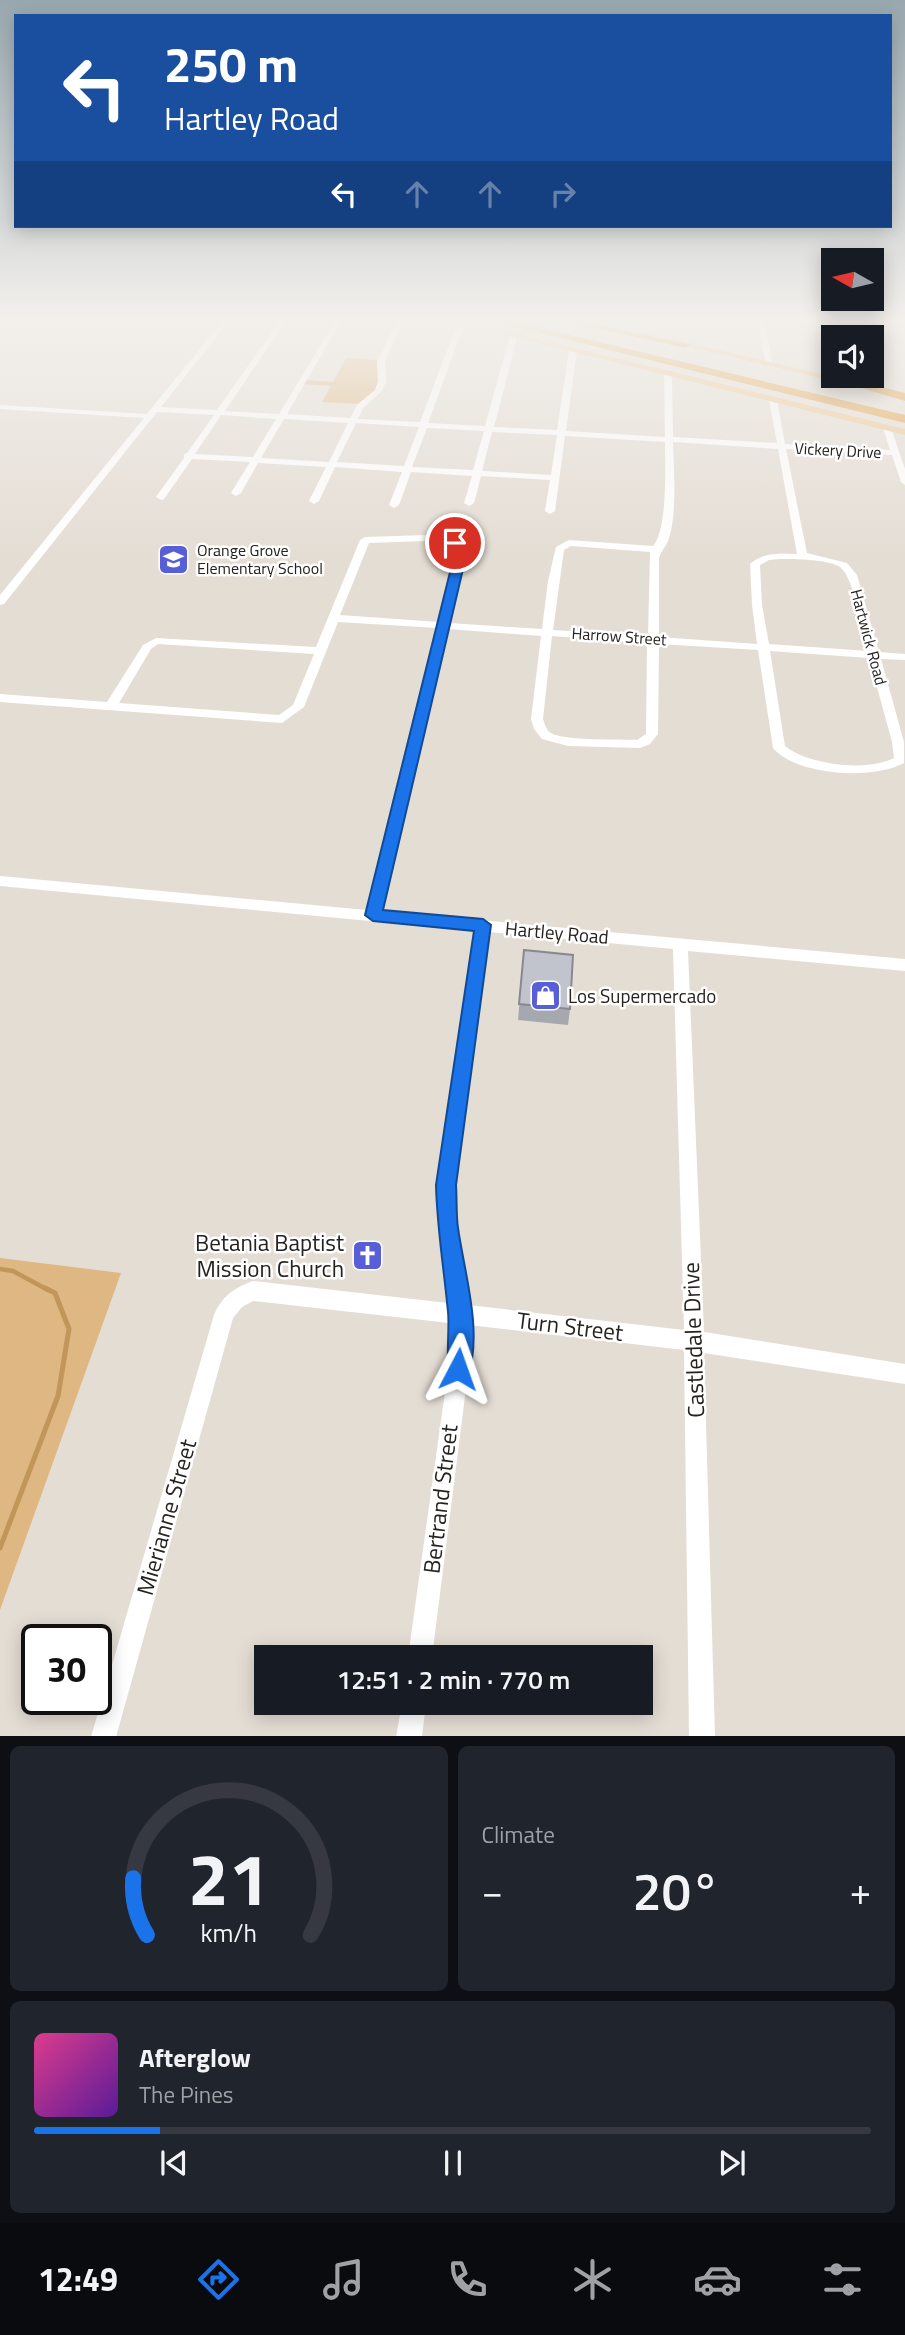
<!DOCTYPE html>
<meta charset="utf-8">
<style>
body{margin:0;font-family:"Titillium Web",sans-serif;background:#20242c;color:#f1f3f6;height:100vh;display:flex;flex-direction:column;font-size:26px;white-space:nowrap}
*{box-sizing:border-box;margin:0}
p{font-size:23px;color:#9ea1a6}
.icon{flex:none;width:38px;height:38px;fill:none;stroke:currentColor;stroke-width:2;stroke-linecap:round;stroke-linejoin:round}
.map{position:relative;height:1736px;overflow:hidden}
.panel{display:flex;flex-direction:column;gap:10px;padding:10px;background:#0d0f14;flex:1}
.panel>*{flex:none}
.hud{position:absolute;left:14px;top:14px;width:878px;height:214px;border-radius:0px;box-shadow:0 4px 18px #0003;background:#1a4fa0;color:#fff;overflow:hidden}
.needle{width:46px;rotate:278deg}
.fabs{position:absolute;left:821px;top:248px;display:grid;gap:14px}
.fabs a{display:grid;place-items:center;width:63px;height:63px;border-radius:0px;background:#171b24;box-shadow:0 4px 18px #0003;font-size:35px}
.speed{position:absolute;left:21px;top:1624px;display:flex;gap:14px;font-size:35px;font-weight:700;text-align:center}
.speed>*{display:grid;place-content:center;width:91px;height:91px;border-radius:50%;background:#171b24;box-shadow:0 4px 18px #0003;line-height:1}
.speed .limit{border:4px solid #111;border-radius:10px;background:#fff;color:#111}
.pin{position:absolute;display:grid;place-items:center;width:60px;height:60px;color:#fff;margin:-30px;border:4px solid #fff;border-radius:50%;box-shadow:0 2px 7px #0007}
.me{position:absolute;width:77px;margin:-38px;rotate:4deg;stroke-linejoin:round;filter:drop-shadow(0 0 5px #0008)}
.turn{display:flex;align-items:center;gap:24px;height:147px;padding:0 35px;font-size:32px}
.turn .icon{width:91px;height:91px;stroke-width:2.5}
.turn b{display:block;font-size:49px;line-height:60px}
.lanes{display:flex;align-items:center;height:66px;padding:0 35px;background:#0003;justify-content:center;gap:35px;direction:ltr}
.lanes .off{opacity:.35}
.big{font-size:52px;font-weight:600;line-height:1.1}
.panel .card{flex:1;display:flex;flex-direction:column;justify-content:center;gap:10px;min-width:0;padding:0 24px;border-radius:10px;background:#20242c}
.panel .dial{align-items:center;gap:0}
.dial svg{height:182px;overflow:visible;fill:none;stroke:#363941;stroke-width:7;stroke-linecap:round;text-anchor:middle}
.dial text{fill:#f1f3f6;stroke:none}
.song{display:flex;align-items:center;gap:21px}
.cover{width:84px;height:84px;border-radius:10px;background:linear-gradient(135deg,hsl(330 70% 55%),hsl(270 70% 35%))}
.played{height:7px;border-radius:4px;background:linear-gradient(90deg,#1a73e8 15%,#363941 15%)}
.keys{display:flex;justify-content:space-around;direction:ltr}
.heat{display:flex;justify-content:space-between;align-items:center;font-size:38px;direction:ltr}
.panel .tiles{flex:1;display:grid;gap:10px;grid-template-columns:1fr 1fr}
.card:last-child{grid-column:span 2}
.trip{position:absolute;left:254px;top:1645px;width:399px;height:70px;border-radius:0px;background:#171b24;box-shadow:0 4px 18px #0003;font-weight:600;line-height:70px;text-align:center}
.tab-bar{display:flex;height:112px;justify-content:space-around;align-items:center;background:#090b0e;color:#9ea1a6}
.tab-bar .icon{width:49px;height:49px}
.tab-bar .on{color:#1a73e8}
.tab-bar b{font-size:32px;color:#f1f3f6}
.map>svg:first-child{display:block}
.green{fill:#deb783}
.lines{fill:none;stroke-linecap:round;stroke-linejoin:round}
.stream-far1{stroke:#c29559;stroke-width:4.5}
.stream{stroke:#c29559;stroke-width:5}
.minor{fill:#fff;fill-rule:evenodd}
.major{fill:#eec78e;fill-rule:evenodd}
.highway{fill:#e2a142;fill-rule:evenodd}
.wall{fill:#a6a8b0}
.building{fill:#c1c3cd;stroke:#878890;stroke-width:2}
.route{fill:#1a73e8;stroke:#114b97;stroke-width:2}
.labels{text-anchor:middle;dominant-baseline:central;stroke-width:5;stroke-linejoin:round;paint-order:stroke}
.far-street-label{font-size:16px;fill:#25221f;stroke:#fff}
.far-poi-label{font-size:16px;fill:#25221f;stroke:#fff;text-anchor:start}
.street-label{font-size:19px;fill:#25221f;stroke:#fff}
.poi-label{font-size:19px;fill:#25221f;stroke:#fff;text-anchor:start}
.near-poi-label{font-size:23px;fill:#25221f;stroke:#fff;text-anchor:end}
.near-street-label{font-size:23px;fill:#25221f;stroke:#fff}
</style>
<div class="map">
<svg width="905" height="1737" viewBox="0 0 905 1737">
<rect width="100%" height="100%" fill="#e4ddd4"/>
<path class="green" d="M346 358 377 360 378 382 375 390 359 404 322 402 331 386 304 384 306 380 333 382Z
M0 1258 121 1273 0 1610Z"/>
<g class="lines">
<path class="stream-far1" d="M0 1269 13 1271 48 1290"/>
<path class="stream" d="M0 1548 58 1396 69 1329 55 1293 45 1288"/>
<path class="minor" d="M226 316H233L161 407 217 410 283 316H289L225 411 279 414 338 316H344L287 414 350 418 357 405 375 390 378 382 377 362 399 316H405L385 362 386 382 382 391 363 408 358 419 420 422 455 329 468 322 471 324 462 330 428 423 485 426 510 335 514 333 518 335 494 427 557 430 569 351 573 349 577 351 566 431 665 437 664 374 668 372 672 374 673 437 777 443 769 400 773 398 777 400 785 444 890 450 883 428 887 426 891 428 905 469V485L901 482 892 455 786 449 807 553 847 563 857 575 879 652 905 654V660L881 659 904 742V763C873 780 797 776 773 748L758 650 659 644 658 734 650 744 640 748 568 746 542 739 534 729 531 719 541 636 448 629 381 911 905 959V971L688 951 704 1332 905 1364V1384L704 1353 715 1737H689L684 1350 469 1325 471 1349 432 1657H408L451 1349 449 1323 253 1301 242 1307 233 1318 116 1737H91L214 1315C222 1296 234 1288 253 1281L448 1303 446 1274 438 1224 437 1185 475 931 0 886V876L367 910 437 628 338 622 304 707 282 723 0 702V694L107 702 143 645 156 638 316 647 360 540 365 537 426 535 462 543 466 552 449 623 542 629 548 581 556 547 569 540 653 546C668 529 665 465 665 442L565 436 555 511 550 514 545 511 550 480 481 476 474 503 469 506 464 503 472 476 411 472 399 505 394 508 389 505 402 472 335 467 319 501 314 504 309 501 326 467 258 463 241 493 236 496 231 493 250 462 192 459 164 499 161 500 156 497 184 458V454L187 453 214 415 157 412 4 604 0 605V595L144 418 0 409V405L147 414ZM221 415 276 419 253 457 195 454ZM284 419 348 423 329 462 261 458ZM356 423 419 427 404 466 337 462ZM427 428 484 431 473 470 412 467ZM492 432 557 435 551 475 482 471ZM673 442 778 449 797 554C780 553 763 552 750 564L752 605 757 644 659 637V558C661 550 667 546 669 538 677 514 674 469 673 442ZM426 541 455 547 456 552 439 622 340 615 369 543ZM571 546 650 552 648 636 553 630 564 550ZM780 559C795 559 827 559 840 567 854 577 863 634 868 651L769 644 762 605 760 565 769 560ZM552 636 647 643 646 734 637 740C620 739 563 741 551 733 546 730 545 725 543 719ZM158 644 314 654 293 705 279 715 119 703 151 649ZM770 651 869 658 892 742 894 758C867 772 808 765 785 746ZM489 932 673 949 684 1330 468 1305 466 1274 456 1224 455 1185Z
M757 316H763L773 366 766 364Z
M402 1703H426L422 1737H396Z"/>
<path class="major" d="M430 316H445L905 429V435Z
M560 316H575L859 383 854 386Z"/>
<path class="highway" d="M472 316H490L905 415V423Z
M539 316H559L691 345 686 348Z
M840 376 905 393V401L831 379Z"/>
</g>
<path class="wall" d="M524 950 570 1009 568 1025 518 1020Z"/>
<path class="building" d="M524 950 573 955 570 1009 519 1004Z"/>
<linearGradient id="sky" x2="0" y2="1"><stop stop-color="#99a8af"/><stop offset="0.57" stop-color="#f3f0ec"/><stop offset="1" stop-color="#f3f0ec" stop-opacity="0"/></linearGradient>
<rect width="905" height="559" fill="url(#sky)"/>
<path class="route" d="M451 540H459L467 552 383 910 483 919 491 925 456 1185C457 1199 456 1214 458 1228 464 1271 484 1336 467 1377L458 1381 450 1377C445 1365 450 1328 448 1312 444 1269 437 1228 436 1185L474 931 373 921 365 915 455 552 449 543Z"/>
<defs>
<symbol id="school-square" viewBox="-11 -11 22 22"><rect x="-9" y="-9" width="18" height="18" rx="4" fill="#575ed6" stroke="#fff"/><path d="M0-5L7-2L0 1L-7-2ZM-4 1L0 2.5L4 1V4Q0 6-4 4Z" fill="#fff"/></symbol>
<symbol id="shop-square" viewBox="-11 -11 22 22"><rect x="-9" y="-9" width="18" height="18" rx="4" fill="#575ed6" stroke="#fff"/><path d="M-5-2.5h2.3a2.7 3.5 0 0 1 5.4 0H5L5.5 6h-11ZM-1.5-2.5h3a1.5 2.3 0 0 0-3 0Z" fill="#fff"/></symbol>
<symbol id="church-square" viewBox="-11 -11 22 22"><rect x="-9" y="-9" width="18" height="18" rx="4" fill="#575ed6" stroke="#fff"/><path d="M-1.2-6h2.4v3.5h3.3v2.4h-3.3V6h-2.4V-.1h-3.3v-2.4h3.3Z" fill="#fff"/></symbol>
</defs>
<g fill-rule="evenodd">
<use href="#school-square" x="156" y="542" width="35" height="35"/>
<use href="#shop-square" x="528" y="978" width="35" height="35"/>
<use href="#church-square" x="350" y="1238" width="35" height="35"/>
</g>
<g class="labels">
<g class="far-street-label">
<text transform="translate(838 450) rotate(3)">Vickery Drive</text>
<text transform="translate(619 636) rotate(4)">Harrow Street</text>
<text transform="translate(869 637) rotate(75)">Hartwick Road</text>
</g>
<g class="far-poi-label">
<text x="197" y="550">Orange Grove<tspan x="197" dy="18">Elementary School</tspan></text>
</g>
<g class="street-label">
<text transform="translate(557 932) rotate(5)">Hartley Road</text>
</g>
<g class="poi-label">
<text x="568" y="995">Los Supermercado</text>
</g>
<g class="near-poi-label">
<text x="344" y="1242">Betania Baptist<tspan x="344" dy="26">Mission Church</tspan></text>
</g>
<g class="near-street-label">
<text transform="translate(570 1326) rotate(7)">Turn Street</text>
<text transform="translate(693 1340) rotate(-92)">Castledale Drive</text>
<text transform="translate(440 1499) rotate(-83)">Bertrand Street</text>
<text transform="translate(166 1517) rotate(-74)">Mierianne Street</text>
</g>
</g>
</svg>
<div class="fabs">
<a><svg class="needle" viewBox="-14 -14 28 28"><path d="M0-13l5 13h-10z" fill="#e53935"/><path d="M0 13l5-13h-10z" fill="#9ea1a6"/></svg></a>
<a><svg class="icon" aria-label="sound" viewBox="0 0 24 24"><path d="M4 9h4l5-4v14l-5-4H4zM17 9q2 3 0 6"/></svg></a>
</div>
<div class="speed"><div class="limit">30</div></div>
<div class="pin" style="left:455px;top:543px;background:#d93025"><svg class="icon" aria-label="arrive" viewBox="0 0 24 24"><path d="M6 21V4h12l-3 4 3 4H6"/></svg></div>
<svg class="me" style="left:458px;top:1369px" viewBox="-20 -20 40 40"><path d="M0-17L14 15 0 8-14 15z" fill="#1a73e8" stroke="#fff" stroke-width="4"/></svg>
<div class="trip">12:51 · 2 min · 770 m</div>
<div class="hud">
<div class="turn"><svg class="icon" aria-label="left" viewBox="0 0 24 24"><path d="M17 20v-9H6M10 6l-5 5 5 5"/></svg><div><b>250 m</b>Hartley Road</div></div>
<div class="lanes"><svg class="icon" aria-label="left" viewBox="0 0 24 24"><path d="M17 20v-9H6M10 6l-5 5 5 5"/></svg><svg class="icon off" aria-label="ahead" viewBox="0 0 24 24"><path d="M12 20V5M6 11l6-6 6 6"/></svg><svg class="icon off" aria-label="ahead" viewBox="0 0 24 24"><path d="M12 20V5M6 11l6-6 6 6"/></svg><svg class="icon off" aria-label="right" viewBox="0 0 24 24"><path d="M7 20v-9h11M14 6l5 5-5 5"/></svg></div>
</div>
</div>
<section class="panel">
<div class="tiles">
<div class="card dial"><svg viewBox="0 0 100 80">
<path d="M14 69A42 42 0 1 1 86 69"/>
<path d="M14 69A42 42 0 0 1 8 44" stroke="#1a73e8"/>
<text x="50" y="56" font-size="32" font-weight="700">21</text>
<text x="50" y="72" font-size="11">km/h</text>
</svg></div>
<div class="card"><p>Climate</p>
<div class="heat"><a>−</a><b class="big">20°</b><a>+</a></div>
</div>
<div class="card">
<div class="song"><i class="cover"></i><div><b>Afterglow</b><p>The Pines</p></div></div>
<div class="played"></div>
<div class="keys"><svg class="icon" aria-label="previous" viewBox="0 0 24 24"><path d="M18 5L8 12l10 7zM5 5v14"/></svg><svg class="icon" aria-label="pause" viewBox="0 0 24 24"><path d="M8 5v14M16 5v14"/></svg><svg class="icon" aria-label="next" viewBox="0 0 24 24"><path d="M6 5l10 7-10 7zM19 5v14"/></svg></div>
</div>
</div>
</section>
<nav class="tab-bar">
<b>12:49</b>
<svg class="icon on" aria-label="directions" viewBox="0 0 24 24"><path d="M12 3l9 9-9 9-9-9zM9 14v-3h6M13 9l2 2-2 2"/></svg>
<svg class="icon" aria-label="music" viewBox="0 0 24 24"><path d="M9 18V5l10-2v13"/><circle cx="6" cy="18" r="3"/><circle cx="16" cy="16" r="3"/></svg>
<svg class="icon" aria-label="phone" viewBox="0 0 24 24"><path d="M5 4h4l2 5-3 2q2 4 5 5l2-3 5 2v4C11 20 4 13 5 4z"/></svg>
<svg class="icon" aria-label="climate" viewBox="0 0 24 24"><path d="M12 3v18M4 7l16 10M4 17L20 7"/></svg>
<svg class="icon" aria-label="car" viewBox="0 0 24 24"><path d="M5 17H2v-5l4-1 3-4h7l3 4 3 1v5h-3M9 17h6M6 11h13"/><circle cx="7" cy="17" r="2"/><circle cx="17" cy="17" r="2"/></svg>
<svg class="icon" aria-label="filters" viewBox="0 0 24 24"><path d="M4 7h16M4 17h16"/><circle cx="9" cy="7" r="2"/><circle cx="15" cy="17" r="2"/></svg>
</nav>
